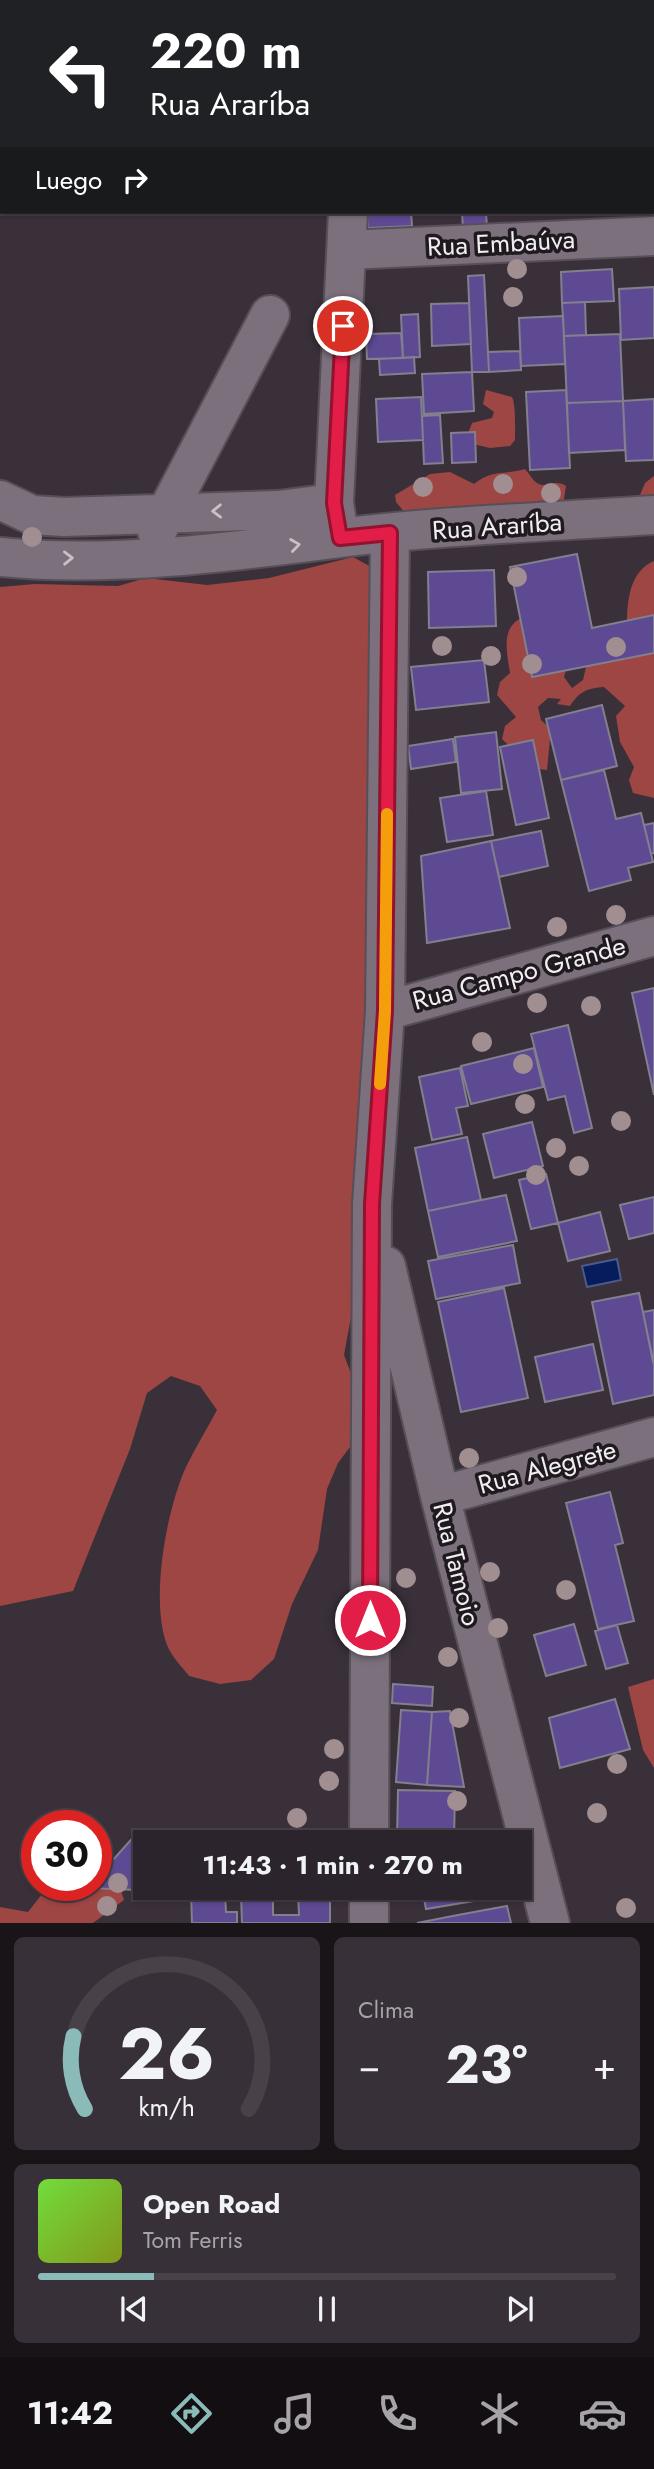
<!DOCTYPE html>
<html lang="es">
<meta charset="utf-8">
<style>
body{margin:0;font-family:Jost,sans-serif;background:#383038;color:#f1f3f6;height:100vh;display:flex;flex-direction:column;font-size:26px;white-space:nowrap}
*{box-sizing:border-box;margin:0}
p{font-size:23px;color:#a6a4a9}
.icon{flex:none;width:38px;height:38px;fill:none;stroke:currentColor;stroke-width:2;stroke-linecap:round;stroke-linejoin:round}
.map{position:relative;height:1923px;overflow:hidden}
.panel{display:flex;flex-direction:column;gap:14px;padding:14px;background:#181418;flex:1}
.panel>*{flex:none}
.hud{position:absolute;left:0px;top:0px;width:654px;height:214px;box-shadow:0 2px 5px #0004,0 0 0 2px #484148;background:#202124;color:#fff;overflow:hidden}
.speed{position:absolute;left:21px;top:1810px;display:flex;gap:14px;font-size:35px;font-weight:700;text-align:center}
.speed>*{display:grid;place-content:center;width:91px;height:91px;border-radius:50%;background:#2c242c;box-shadow:0 2px 5px #0004,0 0 0 2px #484148;line-height:1}
.speed .limit{border:10px solid #d22;background:#fff;color:#111}
.pin{position:absolute;display:grid;place-items:center;width:60px;height:60px;color:#fff;margin:-30px;border:4px solid #fff;border-radius:50%;box-shadow:0 2px 7px #0007}
.me{position:absolute;width:77px;margin:-38px;rotate:0deg;stroke-linejoin:round;filter:drop-shadow(0 0 5px #0008)}
.turn{display:flex;align-items:center;gap:24px;height:147px;padding:0 35px;font-size:32px}
.turn .icon{width:91px;height:91px;stroke-width:2.5}
.turn b{display:block;font-size:49px;line-height:60px}
.then{display:flex;align-items:center;height:66px;padding:0 35px;background:#0003;gap:14px;font-size:26px}
.big{font-size:52px;font-weight:700;line-height:1.1}
.panel .tile{flex:1;display:flex;flex-direction:column;justify-content:center;gap:10px;min-width:0;padding:0 24px;border-radius:10px;background:#383038}
.panel .dial{align-items:center;gap:0}
.dial svg{height:182px;overflow:visible;fill:none;stroke:#484148;stroke-width:7;stroke-linecap:round;text-anchor:middle}
.dial text{fill:#f1f3f6;stroke:none}
.song{display:flex;align-items:center;gap:21px}
.cover{width:84px;height:84px;border-radius:10px;background:linear-gradient(135deg,hsl(100 70% 55%),hsl(70 70% 35%))}
.played{height:7px;border-radius:4px;background:linear-gradient(90deg,#8bbbb9 20%,#484148 20%)}
.keys{display:flex;justify-content:space-around;direction:ltr}
.heat{display:flex;justify-content:space-between;align-items:center;font-size:38px;direction:ltr}
.panel .tiles{flex:1;display:grid;gap:14px;grid-template-columns:1fr 1fr}
.tile:last-child{grid-column:span 2}
.trip{position:absolute;left:133px;top:1830px;width:399px;height:70px;border-radius:0px;background:#2c242c;box-shadow:0 2px 5px #0004,0 0 0 2px #484148;font-weight:700;line-height:70px;text-align:center}
.dock{display:flex;height:112px;justify-content:space-around;align-items:center;background:#120e12;color:#a6a4a9}
.dock .icon{width:49px;height:49px}
.dock .active{color:#8bbbb9}
.dock b{font-size:32px;color:#f1f3f6}
.map>svg:first-child{display:block}
.forest{fill:#9d4644}
.water{fill:#071c5c;stroke:#4e5a89;stroke-width:2}
.building{fill:#5e4993;stroke:#827f8e;stroke-width:2}
.lines{fill:none;stroke-linecap:round;stroke-linejoin:round}
.minor-casing{stroke:#574f58;stroke-width:42}
.minor{stroke:#7b707c;stroke-width:38}
.tree{fill:#a18e91}
.oneway{stroke:#c8c1c9}
.route-casing{stroke:#92132f;stroke-width:18}
.route{stroke:#e11d48;stroke-width:12}
.slow{stroke:#f59e0b;stroke-width:12}
.labels{text-anchor:middle;dominant-baseline:central;stroke-width:7;stroke-linejoin:round;paint-order:stroke}
.street-label{font-size:26px;fill:#f2ecf3;stroke:#1e1a1e}
</style>
<div class="map">
<svg width="654" height="1923" viewBox="0 0 654 1923">
<rect width="100%" height="100%" fill="#3a303a"/>
<path class="forest" d="M486 390 512 397C516 404 515 430 515 440L510 446 490 448 469 443 467 436 472 423 492 418 494 412 483 404Z
M525 469C529 473 533 481 537 483 546 489 555 478 566 486L564 499 560 505 405 513 396 502 395 495 430 474 450 472 474 484C492 469 505 475 525 469Z
M654 476V527L637 502 645 483Z
M353 557 382 573 372 1204 344 1355 365 1410 356 1439 338 1463 327 1489 318 1550 292 1604 274 1659 251 1680 220 1684 189 1676C182 1667 172 1657 167 1645 150 1600 166 1511 186 1467 195 1448 207 1429 217 1410L200 1386 171 1376 147 1393 130 1449 73 1591 0 1606V587L35 584 118 586 146 578 207 585 269 578Z
M654 561V798L633 793 629 780 634 767 620 742 616 716 625 706 604 687C587 688 579 692 570 706L557 704 561 699 548 698 538 707 541 720 551 729 547 770 532 768 502 739 505 726 516 717 497 695 500 682 510 673C506 648 500 623 529 615L568 663 564 677 572 688 583 680 586 667 594 656H643L648 643 627 624C627 600 630 571 654 561Z
M654 1679V1768L643 1750 628 1687Z
M98 1821 124 1900 93 1923H0V1907L28 1912 49 1885H96L95 1825Z"/>
<path class="water" d="M617 1259 621 1280 587 1287 582 1266Z"/>
<path class="building" d="M367 212H411L412 226 368 228Z
M432 212H460V213L432 214Z
M462 212H486L487 229 463 230Z
M612 269 614 301 562 303 561 272Z
M484 275 489 372H472L468 276Z
M654 287V338L621 340 619 289Z
M585 302 586 335 564 336 562 303Z
M469 303 471 344 432 346 431 304Z
M418 314 420 357 403 358 401 315Z
M563 316 565 364 521 366 519 318Z
M401 333 403 358 367 359 366 334Z
M620 334 623 401 567 403 564 336Z
M520 351 521 370 489 372 488 352Z
M414 357 415 373 380 375 379 359Z
M472 372 474 411 424 414 422 374Z
M566 390 570 468 530 470 526 392Z
M421 397 423 440 378 442 376 399Z
M654 399V460L626 461 623 401Z
M623 401 625 450 569 453 567 403Z
M440 415 443 463 424 464 422 416Z
M475 432 476 462 452 463 451 433Z
M577 554 592 628 654 615V653L532 677 510 567Z
M494 570 496 626 429 628 428 572Z
M484 660 489 702 416 710 411 667Z
M602 705 617 766 561 780 546 719Z
M496 732 502 789 461 793 455 737Z
M453 739 456 762 411 769 408 746Z
M533 740 549 818 516 825 500 747Z
M604 770 616 819 641 813 653 862 628 868 631 880 589 891 561 780Z
M486 791 493 835 447 842 440 798Z
M654 823V853L651 854 644 825Z
M541 831 548 866 499 877 491 841Z
M491 841 510 928 427 943 421 856Z
M654 988V1095L632 993Z
M568 1025 592 1128 574 1133 565 1096 548 1100 531 1034Z
M534 1048 543 1087 471 1104 461 1066Z
M460 1068 468 1106 456 1108 462 1134 432 1140 419 1077Z
M532 1122 543 1166 494 1178 483 1134Z
M467 1137 481 1200 428 1211 415 1148Z
M546 1174 558 1223 531 1229 519 1180Z
M506 1195 517 1241 438 1257 428 1211Z
M654 1197V1233L629 1239 620 1205Z
M600 1212 610 1251 568 1261 558 1223Z
M513 1245 520 1283 436 1299 428 1261Z
M504 1288 528 1398 461 1412 438 1302Z
M639 1293 654 1365V1395L613 1404 592 1302Z
M654 1310V1362H653L643 1312Z
M593 1344 603 1390 545 1402 535 1357Z
M610 1492 623 1543 615 1545 634 1621 598 1629 566 1503Z
M574 1624 586 1665 546 1676 534 1635Z
M617 1625 628 1663 606 1669 595 1631Z
M393 1684 433 1687 432 1706 392 1703Z
M615 1699 630 1749 560 1768 549 1718Z
M401 1710 432 1712 427 1785 396 1782Z
M450 1711 464 1787 427 1785 432 1712Z
M398 1790 455 1791 454 1840 397 1839Z
M234 1830 271 1831V1843H234Z
M291 1831H321V1843H291Z
M137 1833 162 1835V1843H145V1888H161V1891L88 1888 96 1885V1879Z
M422 1888H477L480 1900 426 1909Z
M191 1893H225L226 1912H237V1923H192Z
M298 1893H330V1923H242L241 1895H273V1915H299Z
M507 1906 511 1923H417L458 1915Z"/>
<g class="lines">
<defs>
<path id="minor" d="M32 2 33 0
M350 2V0
M0 65 2 62
M347 250 654 236
M0 500 32 515 64 517 278 510 334 503
M338 529 334 503 348 212
M157 531 270 315
M0 557C109 568 232 552 340 538 444 525 550 522 654 515
M385 1011 654 936
M386 1266 440 1496 550 1923
M440 1496 654 1437
M369 1843 372 1204 385 1011 390 533
M369 1923V1888"/>
</defs>
<use href="#minor" class="minor-casing"/>
<use href="#minor" class="minor"/>
</g>
<g class="tree">
<circle cx="517" cy="269" r="10"/>
<circle cx="513" cy="297" r="10"/>
<circle cx="503" cy="484" r="10"/>
<circle cx="423" cy="487" r="10"/>
<circle cx="551" cy="493" r="10"/>
<circle cx="32" cy="537" r="10"/>
<circle cx="517" cy="577" r="10"/>
<circle cx="442" cy="646" r="10"/>
<circle cx="616" cy="647" r="10"/>
<circle cx="491" cy="656" r="10"/>
<circle cx="532" cy="664" r="10"/>
<circle cx="616" cy="915" r="10"/>
<circle cx="557" cy="927" r="10"/>
<circle cx="537" cy="1003" r="10"/>
<circle cx="591" cy="1006" r="10"/>
<circle cx="482" cy="1042" r="10"/>
<circle cx="523" cy="1064" r="10"/>
<circle cx="525" cy="1104" r="10"/>
<circle cx="621" cy="1121" r="10"/>
<circle cx="556" cy="1148" r="10"/>
<circle cx="579" cy="1166" r="10"/>
<circle cx="536" cy="1175" r="10"/>
<circle cx="469" cy="1458" r="10"/>
<circle cx="490" cy="1572" r="10"/>
<circle cx="406" cy="1578" r="10"/>
<circle cx="566" cy="1590" r="10"/>
<circle cx="498" cy="1628" r="10"/>
<circle cx="448" cy="1657" r="10"/>
<circle cx="459" cy="1718" r="10"/>
<circle cx="334" cy="1749" r="10"/>
<circle cx="617" cy="1764" r="10"/>
<circle cx="329" cy="1781" r="10"/>
<circle cx="457" cy="1801" r="10"/>
<circle cx="597" cy="1813" r="10"/>
<circle cx="297" cy="1818" r="10"/>
<circle cx="118" cy="1883" r="10"/>
<circle cx="107" cy="1906" r="10"/>
<circle cx="626" cy="1908" r="10"/>
</g>
<defs><path id="oneway-chevron" d="M-2-3.5L2.5 0L-2 3.5" fill="none" stroke-width="1.6" stroke-linecap="round" stroke-linejoin="round" transform="scale(1.75)"/></defs>
<g class="oneway">
<use href="#oneway-chevron" transform="translate(217 511) rotate(179)"/>
<use href="#oneway-chevron" transform="translate(295 545) rotate(-8)"/>
<use href="#oneway-chevron" transform="translate(68 558) rotate(-1)"/>
</g>
<g class="lines">
<defs>
<path id="route" d="M343 326 334 503 340 538 390 533 385 1011 372 1204 370 1620"/>
</defs>
<use href="#route" class="route-casing"/>
<use href="#route" class="route"/>
<path class="slow" d="M380 1084 385 1011 387 814"/>
</g>
<g class="labels">
<g class="street-label">
<text transform="translate(501 243) rotate(-3)">Rua Embaúva</text>
<text transform="translate(497 526) rotate(-4)">Rua Araríba</text>
<text transform="translate(519 973) rotate(-15)">Rua Campo Grande</text>
<text transform="translate(547 1467) rotate(-15)">Rua Alegrete</text>
<text transform="translate(457 1564) rotate(76)">Rua Tamoio</text>
</g>
</g>
</svg>
<div class="speed"><div class="limit">30</div></div>
<div class="pin" style="left:343px;top:326px;background:#d93025"><svg class="icon" aria-label="arrive" viewBox="0 0 24 24"><path d="M6 21V4h12l-3 4 3 4H6"/></svg></div>
<svg class="me" style="left:370px;top:1620px" viewBox="-20 -20 40 40"><circle r="17" fill="#e11d48" stroke="#fff" stroke-width="3"/><path d="M0-11L8 9 0 5-8 9z" fill="#fff"/></svg>
<div class="trip">11:43 · 1 min · 270 m</div>
<div class="hud">
<div class="turn"><svg class="icon" aria-label="left" viewBox="0 0 24 24"><path d="M17 20v-9H6M10 6l-5 5 5 5"/></svg><div><b>220 m</b>Rua Araríba</div></div>
<div class="then">Luego<svg class="icon" aria-label="right" viewBox="0 0 24 24"><path d="M7 20v-9h11M14 6l5 5-5 5"/></svg></div>
</div>
</div>
<section class="panel">
<div class="tiles">
<div class="tile dial"><svg viewBox="0 0 100 80">
<path d="M14 69A42 42 0 1 1 86 69"/>
<path d="M14 69A42 42 0 0 1 9 37" stroke="#8bbbb9"/>
<text x="50" y="56" font-size="32" font-weight="700">26</text>
<text x="50" y="72" font-size="11">km/h</text>
</svg></div>
<div class="tile"><p>Clima</p>
<div class="heat"><a>−</a><b class="big">23°</b><a>+</a></div>
</div>
<div class="tile">
<div class="song"><i class="cover"></i><div><b>Open Road</b><p>Tom Ferris</p></div></div>
<div class="played"></div>
<div class="keys"><svg class="icon" aria-label="previous" viewBox="0 0 24 24"><path d="M18 5L8 12l10 7zM5 5v14"/></svg><svg class="icon" aria-label="pause" viewBox="0 0 24 24"><path d="M8 5v14M16 5v14"/></svg><svg class="icon" aria-label="next" viewBox="0 0 24 24"><path d="M6 5l10 7-10 7zM19 5v14"/></svg></div>
</div>
</div>
</section>
<nav class="dock">
<b>11:42</b>
<svg class="icon active" aria-label="directions" viewBox="0 0 24 24"><path d="M12 3l9 9-9 9-9-9zM9 14v-3h6M13 9l2 2-2 2"/></svg>
<svg class="icon" aria-label="music" viewBox="0 0 24 24"><path d="M9 18V5l10-2v13"/><circle cx="6" cy="18" r="3"/><circle cx="16" cy="16" r="3"/></svg>
<svg class="icon" aria-label="phone" viewBox="0 0 24 24"><path d="M5 4h4l2 5-3 2q2 4 5 5l2-3 5 2v4C11 20 4 13 5 4z"/></svg>
<svg class="icon" aria-label="climate" viewBox="0 0 24 24"><path d="M12 3v18M4 7l16 10M4 17L20 7"/></svg>
<svg class="icon" aria-label="car" viewBox="0 0 24 24"><path d="M5 17H2v-5l4-1 3-4h7l3 4 3 1v5h-3M9 17h6M6 11h13"/><circle cx="7" cy="17" r="2"/><circle cx="17" cy="17" r="2"/></svg>
</nav>
